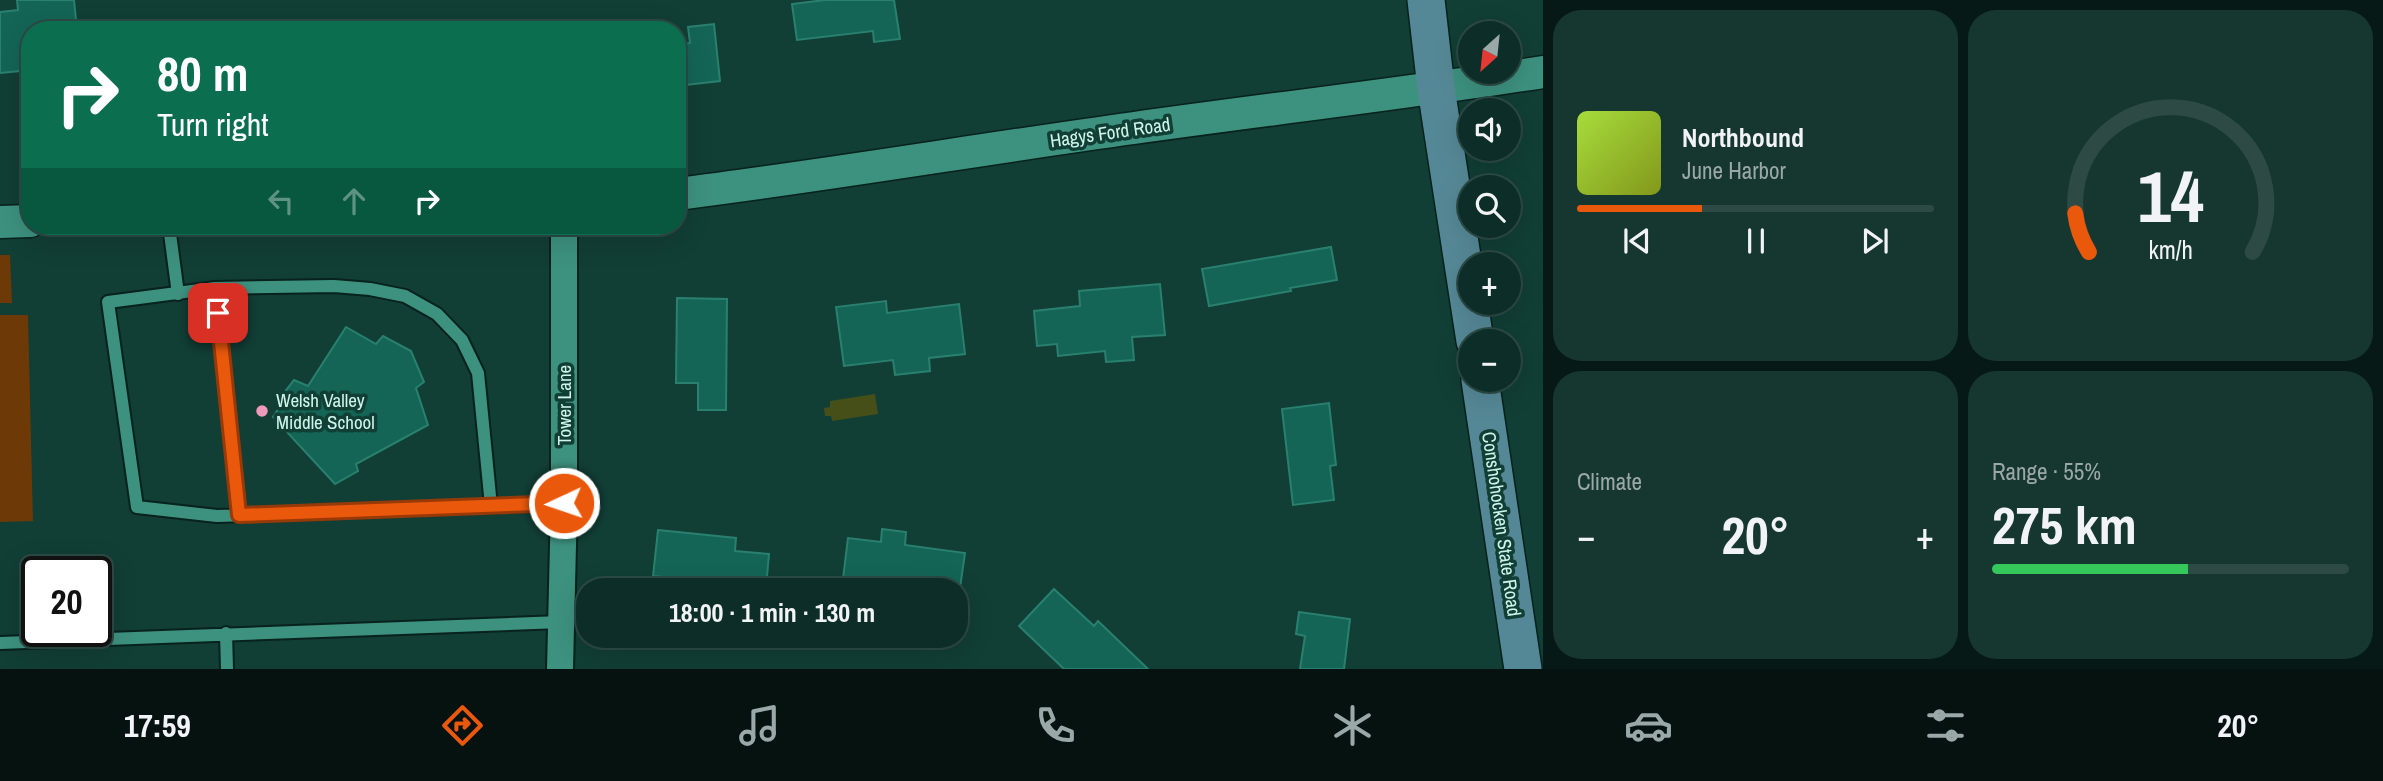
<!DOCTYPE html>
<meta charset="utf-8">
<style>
body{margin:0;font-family:"Archivo Narrow",sans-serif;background:#163630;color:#f1f3f6;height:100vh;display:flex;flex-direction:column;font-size:26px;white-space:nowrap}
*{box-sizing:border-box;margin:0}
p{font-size:23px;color:#9aa8a8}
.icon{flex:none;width:38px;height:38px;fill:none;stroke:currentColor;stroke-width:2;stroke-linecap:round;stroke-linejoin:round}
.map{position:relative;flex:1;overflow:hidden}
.details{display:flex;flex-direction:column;gap:10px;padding:10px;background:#071916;width:840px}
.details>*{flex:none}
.hud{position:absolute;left:21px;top:21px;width:665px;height:214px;border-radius:28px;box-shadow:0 7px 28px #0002,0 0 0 2px #2d4a45;background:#0b6e4f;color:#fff;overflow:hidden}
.needle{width:46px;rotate:207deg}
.tools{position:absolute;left:1458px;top:21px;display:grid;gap:14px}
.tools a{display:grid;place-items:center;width:63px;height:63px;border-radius:50%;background:#0d2e28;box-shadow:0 7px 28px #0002,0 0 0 2px #2d4a45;font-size:35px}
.speed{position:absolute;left:21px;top:556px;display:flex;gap:14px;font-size:35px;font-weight:700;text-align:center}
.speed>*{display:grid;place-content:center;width:91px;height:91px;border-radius:50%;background:#0d2e28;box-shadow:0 7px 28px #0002,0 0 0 2px #2d4a45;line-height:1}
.speed .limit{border:4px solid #111;border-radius:10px;background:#fff;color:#111}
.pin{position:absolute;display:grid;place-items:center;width:60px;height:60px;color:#fff;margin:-30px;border-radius:14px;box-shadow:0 4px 10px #0006}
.me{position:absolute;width:77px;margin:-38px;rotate:267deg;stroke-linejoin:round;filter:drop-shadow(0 0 5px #0008)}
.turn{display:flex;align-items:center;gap:24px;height:147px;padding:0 21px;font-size:32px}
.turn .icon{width:91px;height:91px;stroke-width:2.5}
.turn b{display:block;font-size:49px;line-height:60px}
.lanes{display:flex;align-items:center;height:66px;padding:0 21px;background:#0003;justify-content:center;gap:35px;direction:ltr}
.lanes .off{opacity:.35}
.big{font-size:52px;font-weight:700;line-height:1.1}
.details .card{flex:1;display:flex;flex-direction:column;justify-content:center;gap:10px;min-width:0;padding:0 24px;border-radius:28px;background:#163630}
.details .dial{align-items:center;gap:0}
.dial svg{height:182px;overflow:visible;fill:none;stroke:#2d4a45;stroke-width:7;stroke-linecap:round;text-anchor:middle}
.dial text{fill:#f1f3f6;stroke:none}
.song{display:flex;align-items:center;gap:21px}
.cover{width:84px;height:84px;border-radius:10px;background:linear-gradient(135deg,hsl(80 70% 55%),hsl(70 70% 35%))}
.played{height:7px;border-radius:4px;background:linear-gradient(90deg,#ea580c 35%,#2d4a45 35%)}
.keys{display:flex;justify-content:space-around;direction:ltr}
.heat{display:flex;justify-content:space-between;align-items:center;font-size:38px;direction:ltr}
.charge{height:10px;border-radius:5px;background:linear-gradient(90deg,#34c759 55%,#2d4a45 0)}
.details .tiles{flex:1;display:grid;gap:10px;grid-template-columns:repeat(2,1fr)}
.trip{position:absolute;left:576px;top:578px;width:392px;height:70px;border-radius:28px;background:#0d2e28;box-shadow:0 7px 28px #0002,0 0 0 2px #2d4a45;font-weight:700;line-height:70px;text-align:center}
.tabs{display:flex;height:112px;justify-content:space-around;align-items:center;background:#051210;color:#9aa8a8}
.tabs .icon{width:49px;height:49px}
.tabs .current{color:#ea580c}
.tabs b{font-size:32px;color:#f1f3f6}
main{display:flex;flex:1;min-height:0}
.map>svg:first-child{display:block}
.green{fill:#6d3907}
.water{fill:#474f18}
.building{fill:#146556;stroke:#2a806f;stroke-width:2}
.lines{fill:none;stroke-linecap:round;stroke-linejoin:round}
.service-casing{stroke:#08221d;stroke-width:16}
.minor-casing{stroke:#08221d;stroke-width:30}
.tertiary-casing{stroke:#08221d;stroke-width:35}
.secondary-casing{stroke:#08221d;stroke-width:40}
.service{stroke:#3d917f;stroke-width:12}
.minor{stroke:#3d917f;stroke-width:26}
.tertiary{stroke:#3d917f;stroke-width:32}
.secondary{stroke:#558896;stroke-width:37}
.route-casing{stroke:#983908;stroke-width:18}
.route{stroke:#ea580c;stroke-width:12}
.poi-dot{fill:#ef9ab8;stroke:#113e35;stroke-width:2.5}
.labels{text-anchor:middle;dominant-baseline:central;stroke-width:7;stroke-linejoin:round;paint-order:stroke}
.street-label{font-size:19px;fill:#cef5eb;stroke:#113e35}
.poi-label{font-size:19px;fill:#cef5eb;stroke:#113e35;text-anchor:start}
</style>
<main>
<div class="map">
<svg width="1543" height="669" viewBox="0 0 1543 669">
<rect width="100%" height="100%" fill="#113e35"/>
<path class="green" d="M0 255H10L12 303H0Z
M0 315H28L33 521 0 522Z"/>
<path class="water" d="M875 394 878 414 832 421 831 416H825L824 408 830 407V401Z"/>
<path class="building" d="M17 0H74L77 30H30V70L0 73V12L18 10Z
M825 0H894L900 39 874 42 873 31 797 40 792 4Z
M714 24 720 81 677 86V45L690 43 688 27Z
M1331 247 1337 280 1290 288 1291 291 1209 306 1202 269Z
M1160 284 1165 335 1132 337 1134 360 1106 362 1105 351 1058 356 1057 344 1037 346 1034 311 1080 306 1079 291Z
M677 298 727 299 726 410H698V383H676Z
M886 301 887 313 959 304 965 354 929 358 930 371 895 375 893 360 844 366 836 307Z
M346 327 376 344 383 336 411 351 424 382 416 388 428 425 356 464 358 471 335 484 273 417 284 400 280 398 294 380 308 386Z
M1329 403 1336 465 1330 466 1334 500 1293 505 1282 409Z
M882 529 906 532 905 545 965 553 960 588 920 583 919 590H863L842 587 848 538 881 542Z
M658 530 736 538 735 551 769 554 766 588 653 576Z
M1054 589 1094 626 1098 621 1148 669H1064L1019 626Z
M1299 612 1350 619 1344 669H1300L1305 636 1296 634Z"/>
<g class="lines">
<defs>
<path id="service" d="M169 226 178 294
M215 288 239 515
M491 506 478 373 462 340 437 314 405 296 370 289 334 286 215 288 108 302 137 507 217 516 533 505 564 503
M226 633 227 669
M0 643 561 622"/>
<path id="minor" d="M560 669 564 503V226"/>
<path id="tertiary" d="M677 194C830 175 981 149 1134 128 1270 109 1407 93 1543 72
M0 222 30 221"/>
<path id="secondary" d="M1426 0 1436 88 1475 341
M1480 380 1523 669"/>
</defs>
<use href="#service" class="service-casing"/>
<use href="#minor" class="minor-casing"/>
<use href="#tertiary" class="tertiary-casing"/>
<use href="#secondary" class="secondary-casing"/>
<use href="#service" class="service"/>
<use href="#minor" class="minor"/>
<use href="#tertiary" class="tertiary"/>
<use href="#secondary" class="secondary"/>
</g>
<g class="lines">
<defs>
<path id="route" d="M218 313 239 515 564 503"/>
</defs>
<use href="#route" class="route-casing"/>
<use href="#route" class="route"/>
</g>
<circle class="poi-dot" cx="262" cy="411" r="7"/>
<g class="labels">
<g class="street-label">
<text transform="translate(1110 132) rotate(-8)">Hagys Ford Road</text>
<text transform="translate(564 405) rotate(-90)">Tower Lane</text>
<text transform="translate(1502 524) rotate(82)">Conshohocken State Road</text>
</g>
<g class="poi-label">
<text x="276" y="400">Welsh Valley<tspan x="276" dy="22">Middle School</tspan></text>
</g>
</g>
</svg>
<div class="tools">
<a><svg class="needle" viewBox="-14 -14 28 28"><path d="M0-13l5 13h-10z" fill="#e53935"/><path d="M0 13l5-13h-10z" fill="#9aa8a8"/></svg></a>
<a><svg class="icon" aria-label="sound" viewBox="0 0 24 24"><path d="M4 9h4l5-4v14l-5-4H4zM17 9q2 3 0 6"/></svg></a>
<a><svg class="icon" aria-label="search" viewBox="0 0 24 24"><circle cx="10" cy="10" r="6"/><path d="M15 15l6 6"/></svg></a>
<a>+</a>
<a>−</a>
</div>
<div class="speed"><div class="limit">20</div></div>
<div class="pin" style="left:218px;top:313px;background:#d93025"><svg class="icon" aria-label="arrive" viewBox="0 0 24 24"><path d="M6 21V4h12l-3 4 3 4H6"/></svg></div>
<svg class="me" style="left:564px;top:503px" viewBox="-20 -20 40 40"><circle r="17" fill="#ea580c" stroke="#fff" stroke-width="3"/><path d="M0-11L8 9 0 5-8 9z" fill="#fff"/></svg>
<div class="trip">18:00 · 1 min · 130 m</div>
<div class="hud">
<div class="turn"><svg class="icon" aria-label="right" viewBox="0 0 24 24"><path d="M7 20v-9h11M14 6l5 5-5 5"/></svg><div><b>80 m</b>Turn right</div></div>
<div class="lanes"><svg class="icon off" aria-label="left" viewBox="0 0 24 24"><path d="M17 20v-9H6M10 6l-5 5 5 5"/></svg><svg class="icon off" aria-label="ahead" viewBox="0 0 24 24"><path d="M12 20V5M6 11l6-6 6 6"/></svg><svg class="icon" aria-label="right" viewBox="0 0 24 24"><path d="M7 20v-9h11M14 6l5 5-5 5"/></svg></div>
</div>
</div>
<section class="details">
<div class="tiles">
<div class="card">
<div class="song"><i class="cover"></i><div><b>Northbound</b><p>June Harbor</p></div></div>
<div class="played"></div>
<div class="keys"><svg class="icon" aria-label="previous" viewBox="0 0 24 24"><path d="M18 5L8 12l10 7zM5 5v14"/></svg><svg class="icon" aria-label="pause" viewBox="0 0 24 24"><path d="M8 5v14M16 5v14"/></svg><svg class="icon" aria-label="next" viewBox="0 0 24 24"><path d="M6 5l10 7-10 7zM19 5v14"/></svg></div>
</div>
<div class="card dial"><svg viewBox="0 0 100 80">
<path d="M14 69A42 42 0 1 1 86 69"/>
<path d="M14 69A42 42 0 0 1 8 52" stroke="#ea580c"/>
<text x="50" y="56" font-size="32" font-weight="700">14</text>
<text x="50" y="72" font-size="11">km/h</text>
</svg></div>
<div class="card"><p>Climate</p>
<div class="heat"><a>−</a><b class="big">20°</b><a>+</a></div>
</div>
<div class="card"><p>Range · 55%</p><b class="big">275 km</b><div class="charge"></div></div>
</div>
</section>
</main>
<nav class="tabs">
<b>17:59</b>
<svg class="icon current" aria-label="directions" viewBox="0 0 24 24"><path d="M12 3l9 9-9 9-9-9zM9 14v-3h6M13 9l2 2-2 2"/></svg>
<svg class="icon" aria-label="music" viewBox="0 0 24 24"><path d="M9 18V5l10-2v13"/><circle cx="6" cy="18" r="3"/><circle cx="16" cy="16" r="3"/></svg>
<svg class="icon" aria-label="phone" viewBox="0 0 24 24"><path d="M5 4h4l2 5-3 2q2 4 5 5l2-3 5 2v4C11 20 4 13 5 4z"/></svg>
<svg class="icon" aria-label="climate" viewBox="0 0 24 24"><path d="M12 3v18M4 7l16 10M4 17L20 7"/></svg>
<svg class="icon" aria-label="car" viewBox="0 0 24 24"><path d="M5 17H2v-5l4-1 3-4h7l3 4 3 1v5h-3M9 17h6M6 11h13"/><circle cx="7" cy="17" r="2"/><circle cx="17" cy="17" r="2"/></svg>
<svg class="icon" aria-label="filters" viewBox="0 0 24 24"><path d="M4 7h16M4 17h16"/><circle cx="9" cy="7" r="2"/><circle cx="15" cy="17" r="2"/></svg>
<b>20°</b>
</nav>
